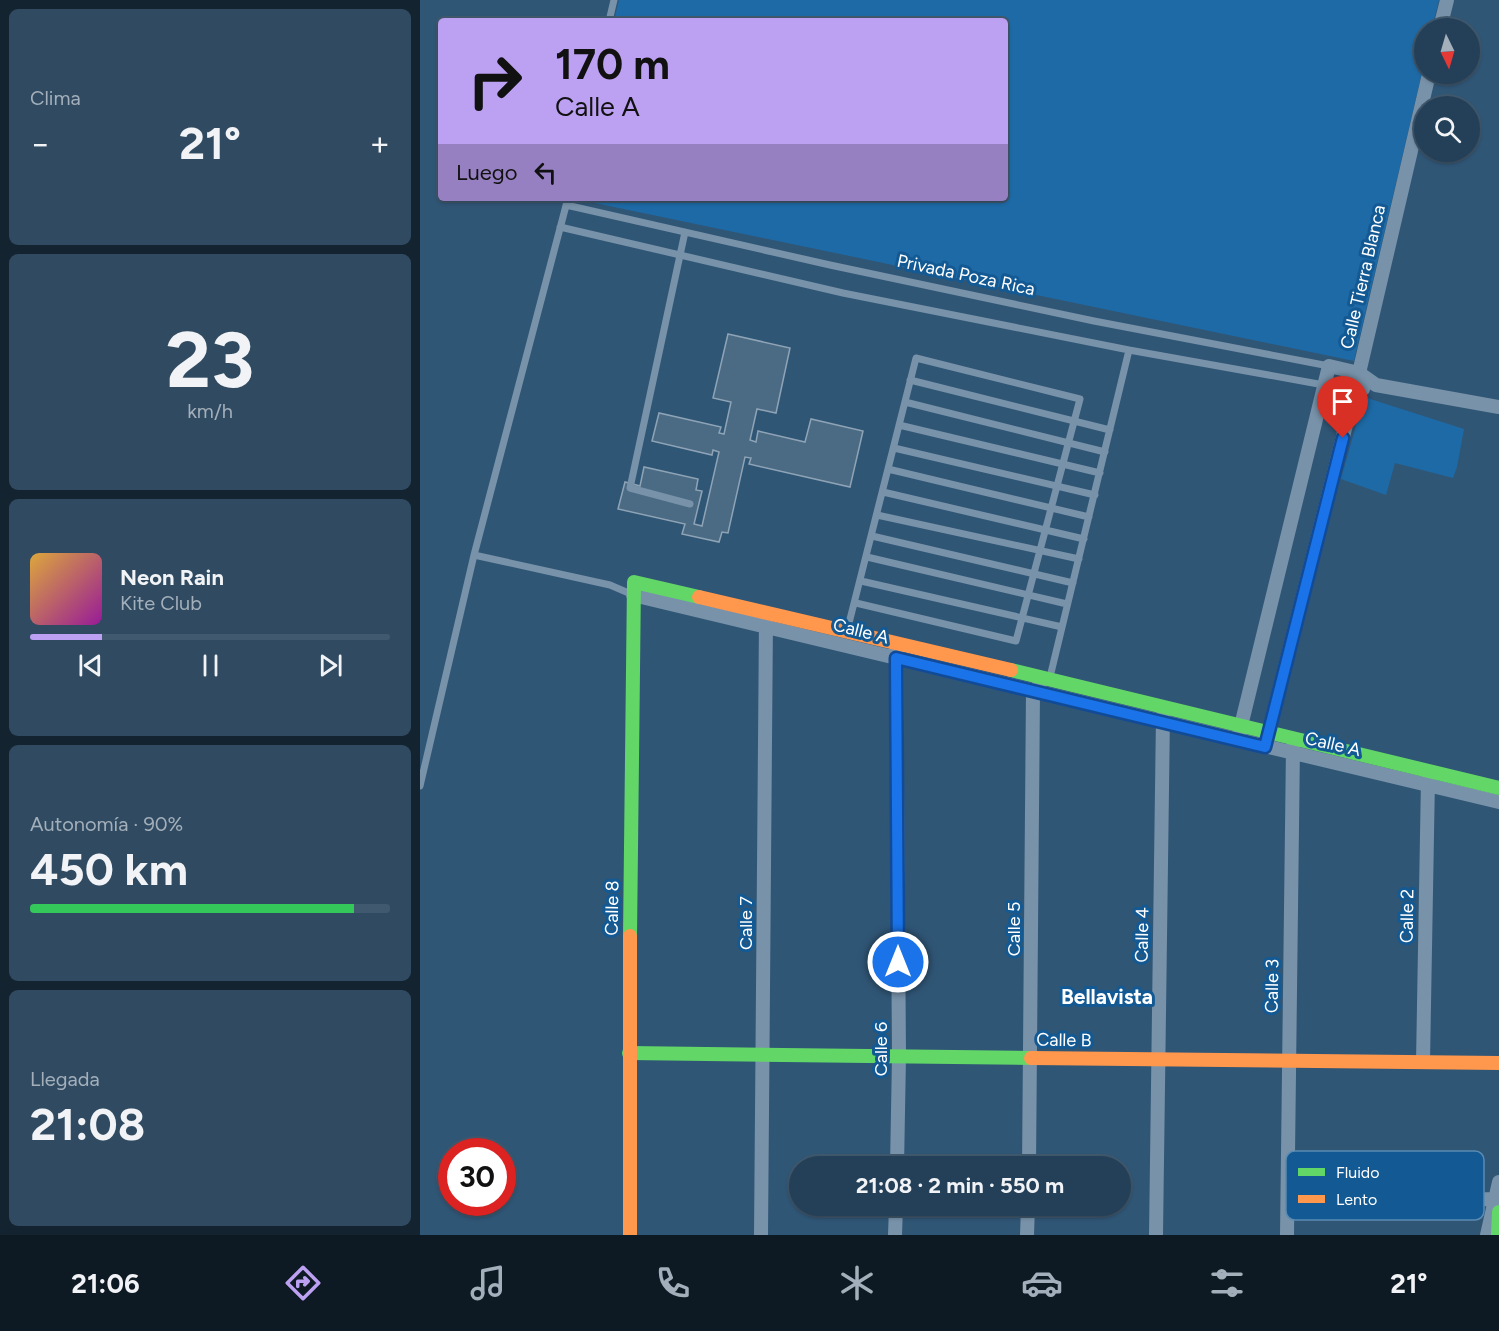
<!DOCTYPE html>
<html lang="es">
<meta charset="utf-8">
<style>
body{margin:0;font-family:Figtree,sans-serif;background:#304b61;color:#f1f3f6;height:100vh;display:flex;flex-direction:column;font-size:22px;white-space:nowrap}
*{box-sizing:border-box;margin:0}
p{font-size:20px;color:#a3afba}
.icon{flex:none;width:33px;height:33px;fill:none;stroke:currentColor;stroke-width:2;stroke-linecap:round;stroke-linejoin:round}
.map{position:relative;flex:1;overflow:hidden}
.side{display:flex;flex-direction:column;gap:9px;padding:9px;background:#142330;width:420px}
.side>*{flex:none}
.banner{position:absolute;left:18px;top:18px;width:570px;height:183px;border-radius:6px;box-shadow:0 2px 4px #0004,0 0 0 2px #41596e;background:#bca0f2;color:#111;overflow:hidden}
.needle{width:39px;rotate:175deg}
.fabs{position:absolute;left:994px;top:18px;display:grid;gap:12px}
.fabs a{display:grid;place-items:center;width:66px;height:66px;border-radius:50%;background:#244058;box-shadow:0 2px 4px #0004,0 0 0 2px #41596e;font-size:30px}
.speed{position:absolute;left:18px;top:1138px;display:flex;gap:12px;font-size:30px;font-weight:700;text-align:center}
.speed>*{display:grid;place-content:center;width:78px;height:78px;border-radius:50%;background:#244058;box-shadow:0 2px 4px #0004,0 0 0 2px #41596e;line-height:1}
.speed .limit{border:9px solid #d22;background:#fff;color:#111}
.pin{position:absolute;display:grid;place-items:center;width:51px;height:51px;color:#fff;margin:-62px -26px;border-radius:50% 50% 50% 0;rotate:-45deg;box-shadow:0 0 6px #0007}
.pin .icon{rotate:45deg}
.me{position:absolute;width:66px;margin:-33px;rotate:0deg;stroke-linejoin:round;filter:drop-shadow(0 0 4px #0008)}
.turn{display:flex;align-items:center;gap:21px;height:126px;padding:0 18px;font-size:27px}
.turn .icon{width:78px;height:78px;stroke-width:2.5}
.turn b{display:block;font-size:42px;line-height:51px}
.then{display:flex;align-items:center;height:57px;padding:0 18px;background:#0003;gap:12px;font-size:22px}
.big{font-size:45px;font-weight:700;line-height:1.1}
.side .tile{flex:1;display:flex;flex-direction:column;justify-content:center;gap:9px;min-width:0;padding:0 21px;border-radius:9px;background:#304b61}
.side .dial{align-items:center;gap:0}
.dial b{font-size:78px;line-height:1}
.song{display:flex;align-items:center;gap:18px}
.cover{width:72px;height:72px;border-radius:9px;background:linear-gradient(135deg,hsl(40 70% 55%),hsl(300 70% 35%))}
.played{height:6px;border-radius:3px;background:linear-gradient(90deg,#bca0f2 20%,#41596e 20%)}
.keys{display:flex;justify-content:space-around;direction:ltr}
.heat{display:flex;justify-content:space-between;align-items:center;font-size:33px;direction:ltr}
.charge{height:9px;border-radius:4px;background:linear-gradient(90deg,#34c759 90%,#41596e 0)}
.trip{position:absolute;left:369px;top:1156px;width:342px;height:60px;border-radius:30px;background:#244058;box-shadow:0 2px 4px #0004,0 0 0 2px #41596e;font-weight:700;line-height:60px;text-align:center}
.tab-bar{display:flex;height:96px;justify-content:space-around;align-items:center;background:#0e1a23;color:#a3afba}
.tab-bar .icon{width:42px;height:42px}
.tab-bar .on{color:#bca0f2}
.tab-bar b{font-size:27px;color:#f1f3f6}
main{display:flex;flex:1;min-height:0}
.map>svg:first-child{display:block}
.green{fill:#1e6aa6}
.building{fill:#4b6a84;stroke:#8ea4b6;stroke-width:1.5}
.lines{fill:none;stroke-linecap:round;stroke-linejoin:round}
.lane{stroke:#7892a9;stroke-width:7}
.street{stroke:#7892a9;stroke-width:14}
.fast{stroke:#63d668;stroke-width:14}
.slow{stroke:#ff974d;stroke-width:14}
.route-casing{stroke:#114b97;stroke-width:15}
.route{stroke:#1a73e8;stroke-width:10}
.labels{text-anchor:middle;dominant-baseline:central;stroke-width:6;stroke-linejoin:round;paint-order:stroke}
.street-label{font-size:18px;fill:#fff;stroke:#135993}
.quarter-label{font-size:21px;font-weight:bold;fill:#fff;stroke:#135993}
.key{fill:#135993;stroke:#5a8bb3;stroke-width:1.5}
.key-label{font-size:16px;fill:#fff}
</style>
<main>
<section class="side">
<div class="tile"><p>Clima</p>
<div class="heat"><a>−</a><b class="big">21°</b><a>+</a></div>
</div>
<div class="tile dial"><b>23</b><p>km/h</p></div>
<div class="tile">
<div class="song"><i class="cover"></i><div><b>Neon Rain</b><p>Kite Club</p></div></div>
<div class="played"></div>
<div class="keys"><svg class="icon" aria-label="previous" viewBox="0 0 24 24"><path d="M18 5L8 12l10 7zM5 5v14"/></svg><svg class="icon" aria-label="pause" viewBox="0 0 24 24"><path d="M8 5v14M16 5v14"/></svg><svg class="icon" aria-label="next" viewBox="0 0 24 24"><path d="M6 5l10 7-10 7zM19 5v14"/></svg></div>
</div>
<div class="tile"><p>Autonomía · 90%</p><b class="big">450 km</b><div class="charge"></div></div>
<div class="tile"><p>Llegada</p><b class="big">21:08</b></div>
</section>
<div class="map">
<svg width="1079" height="1235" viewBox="0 0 1079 1235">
<rect width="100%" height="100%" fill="#305676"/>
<path class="green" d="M199 0H1019L1012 28H1005V60L934 361 151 198H585V21H194Z
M944 397 1044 429 1037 467 1033 478 975 463 966 495 921 479Z"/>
<path class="building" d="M308 334 370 348 356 413 337 409 330 440 336 442 338 431 385 442 391 419 443 431 430 487 329 464 331 458 325 457 308 533 302 532 299 542 262 534 265 524 198 509 205 482 220 486 224 467 278 479 276 490 282 491 274 524 282 526 299 452 293 450 292 455 232 441 239 413 301 427 299 433 304 434 311 402 293 398Z"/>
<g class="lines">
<path class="lane" d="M189 21 194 0
M146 205 410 265 674 321 909 366
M140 227 423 293 709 350 904 385
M265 232 210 488 270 504
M490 380 690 430
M485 402 685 452
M479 425 680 473
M474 448 675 495
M468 469 669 517
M463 492 664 539
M457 515 659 559
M452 536 653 583
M54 555 190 585 211 594
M447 557 647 604
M441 581 642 627
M427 631 496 358 660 399 596 641 436 603
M630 677 709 350
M0 786 54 555 148 198"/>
<path class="street" d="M1020 28 1027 0
M904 385 934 392 943 389
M213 595 1079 802
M476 651 479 1056 477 1167
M819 734 909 366 939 373 956 385 1079 407
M847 739 939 373 1009 74
M1003 1062 1008 778
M609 1167 613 691 619 686
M945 1202 1075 1199
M341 1235 346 619
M475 1235 476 1206
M607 1235 608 1206
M736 1235 743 715
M867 1235 873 746
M1067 1235 1079 1182"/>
<path class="fast" d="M591 670 1079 788
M210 936 214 582 279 597
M209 1053 611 1058
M1078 1235 1079 1212"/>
<path class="slow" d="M279 597 591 670
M611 1058 1079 1063
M210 1235V936"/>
</g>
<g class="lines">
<defs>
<path id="route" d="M478 962 476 658 845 747 923 438"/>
</defs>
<use href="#route" class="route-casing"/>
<use href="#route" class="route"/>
</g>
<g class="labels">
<g class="street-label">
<text transform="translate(546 275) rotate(12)">Privada Poza Rica</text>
<text transform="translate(943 277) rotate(-77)">Calle Tierra Blanca</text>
<text transform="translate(441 631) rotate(14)">Calle A</text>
<text transform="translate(913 744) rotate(13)">Calle A</text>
<text transform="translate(192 908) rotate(-89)">Calle 8</text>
<text transform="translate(987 916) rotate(-89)">Calle 2</text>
<text transform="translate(326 923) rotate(-90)">Calle 7</text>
<text transform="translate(594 929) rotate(-90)">Calle 5</text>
<text transform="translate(722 935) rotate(-89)">Calle 4</text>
<text transform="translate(852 986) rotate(-89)">Calle 3</text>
<text transform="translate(644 1040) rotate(1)">Calle B</text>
<text transform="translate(461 1049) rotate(-90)">Calle 6</text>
</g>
<g class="quarter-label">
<text x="687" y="996">Bellavista</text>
</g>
</g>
<rect x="866" y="1151" width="198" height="69" rx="9" class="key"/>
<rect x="878" y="1168" width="27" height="8" fill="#63d668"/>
<rect x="878" y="1195" width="27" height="8" fill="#ff974d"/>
<g class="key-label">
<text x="916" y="1178">Fluido</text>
<text x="916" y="1205">Lento</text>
</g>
</svg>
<div class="fabs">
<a><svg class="needle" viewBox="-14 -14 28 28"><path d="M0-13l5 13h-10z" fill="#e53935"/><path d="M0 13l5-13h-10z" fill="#a3afba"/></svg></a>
<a><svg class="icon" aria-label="search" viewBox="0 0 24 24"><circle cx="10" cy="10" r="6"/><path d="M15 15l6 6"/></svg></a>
</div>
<div class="speed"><div class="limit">30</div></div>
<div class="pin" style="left:923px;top:438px;background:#d93025"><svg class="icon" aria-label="arrive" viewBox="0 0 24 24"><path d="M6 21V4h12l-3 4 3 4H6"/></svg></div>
<svg class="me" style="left:478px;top:962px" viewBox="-20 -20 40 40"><circle r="17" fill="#1a73e8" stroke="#fff" stroke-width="3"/><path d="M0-11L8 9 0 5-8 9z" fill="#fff"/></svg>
<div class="trip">21:08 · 2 min · 550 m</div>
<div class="banner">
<div class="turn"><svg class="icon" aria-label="right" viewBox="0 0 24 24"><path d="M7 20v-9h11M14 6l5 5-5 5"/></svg><div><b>170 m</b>Calle A</div></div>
<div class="then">Luego<svg class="icon" aria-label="left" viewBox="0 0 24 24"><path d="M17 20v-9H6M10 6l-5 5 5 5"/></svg></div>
</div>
</div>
</main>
<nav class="tab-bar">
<b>21:06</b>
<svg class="icon on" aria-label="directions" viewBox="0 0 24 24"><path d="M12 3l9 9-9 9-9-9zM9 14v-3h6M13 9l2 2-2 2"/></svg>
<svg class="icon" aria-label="music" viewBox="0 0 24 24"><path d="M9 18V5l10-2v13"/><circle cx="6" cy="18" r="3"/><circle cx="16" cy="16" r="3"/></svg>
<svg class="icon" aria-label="phone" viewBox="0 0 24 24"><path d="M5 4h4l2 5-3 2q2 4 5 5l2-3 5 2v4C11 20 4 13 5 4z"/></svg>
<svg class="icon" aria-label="climate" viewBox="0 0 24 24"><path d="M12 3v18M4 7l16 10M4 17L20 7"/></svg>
<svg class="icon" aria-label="car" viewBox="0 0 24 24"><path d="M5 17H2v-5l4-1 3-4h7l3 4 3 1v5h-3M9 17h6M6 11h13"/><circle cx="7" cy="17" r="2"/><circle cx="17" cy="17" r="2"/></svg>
<svg class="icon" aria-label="filters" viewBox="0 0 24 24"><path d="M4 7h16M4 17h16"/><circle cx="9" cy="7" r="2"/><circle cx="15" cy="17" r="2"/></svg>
<b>21°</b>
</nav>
